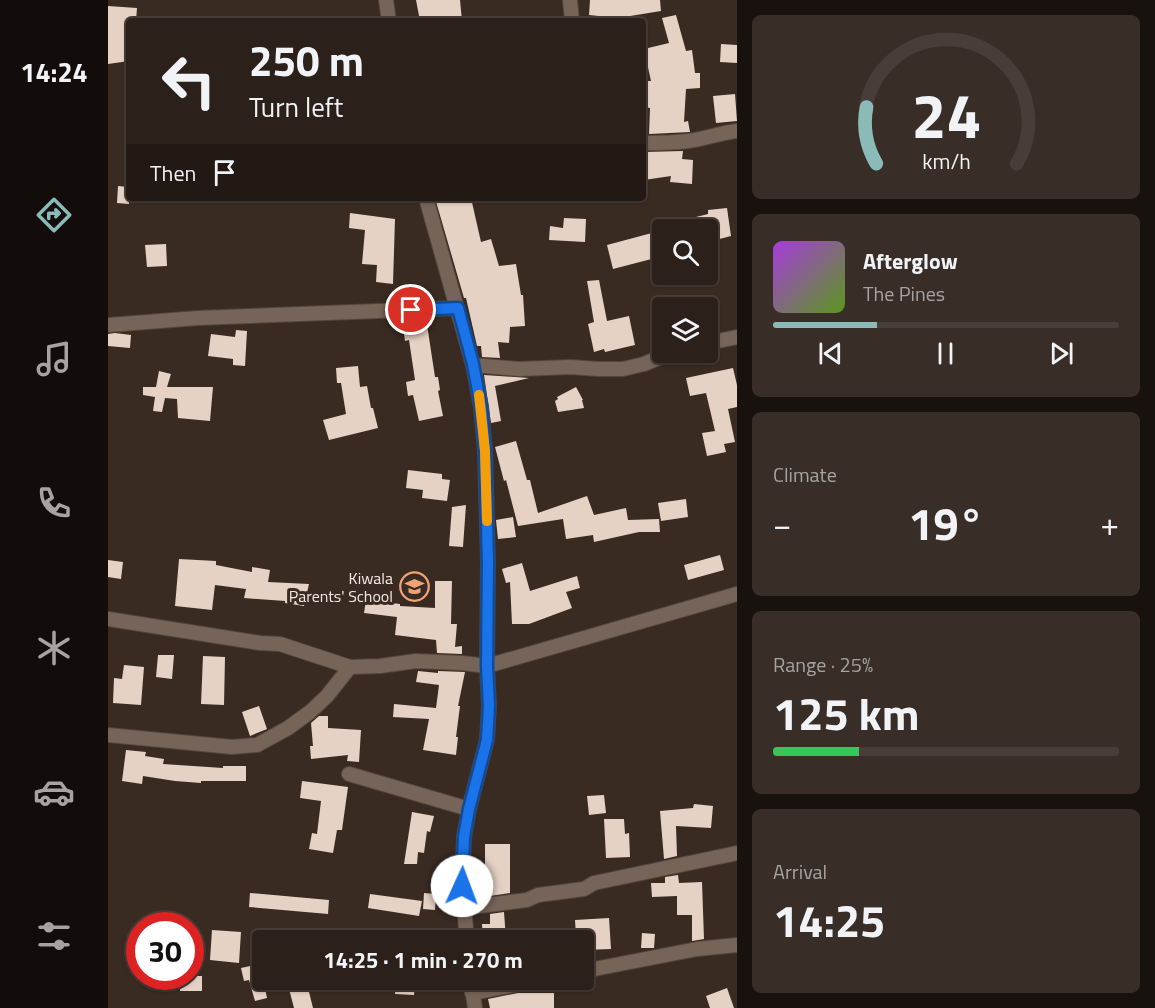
<!DOCTYPE html>
<meta charset="utf-8">
<style>
body{margin:0;font-family:"Titillium Web",sans-serif;background:#382d27;color:#f1f3f6;height:100vh;display:flex;flex-direction:column;font-size:22px;white-space:nowrap}
*{box-sizing:border-box;margin:0}
p{font-size:20px;color:#a6a3a2}
.icon{flex:none;width:33px;height:33px;fill:none;stroke:currentColor;stroke-width:2;stroke-linecap:round;stroke-linejoin:round}
.map{position:relative;flex:1;overflow:hidden}
.panel{display:flex;flex-direction:column;gap:15px;padding:15px;background:#18120e;width:418px}
.panel>*{flex:none}
.top-card{position:absolute;left:18px;top:18px;width:520px;height:183px;border-radius:6px;box-shadow:0 2px 4px #0004,0 0 0 2px #483e39;background:#2c201a;color:#f1f3f6;overflow:hidden}
.buttons{position:absolute;left:544px;top:219px;display:grid;gap:12px}
.buttons a{display:grid;place-items:center;width:66px;height:66px;border-radius:6px;background:#2c201a;box-shadow:0 2px 4px #0004,0 0 0 2px #483e39;font-size:30px}
.speed{position:absolute;left:18px;top:912px;display:flex;gap:12px;font-size:30px;font-weight:700;text-align:center}
.speed>*{display:grid;place-content:center;width:78px;height:78px;border-radius:50%;background:#2c201a;box-shadow:0 2px 4px #0004,0 0 0 2px #483e39;line-height:1}
.speed .limit{border:9px solid #d22;background:#fff;color:#111}
.pin{position:absolute;display:grid;place-items:center;width:51px;height:51px;color:#fff;margin:-26px;border:3px solid #fff;border-radius:50%;box-shadow:0 2px 6px #0007}
.me{position:absolute;width:66px;margin:-33px;rotate:2deg;stroke-linejoin:round;filter:drop-shadow(0 0 4px #0008)}
.turn{display:flex;align-items:center;gap:21px;height:126px;padding:0 24px;font-size:27px}
.turn .icon{width:78px;height:78px;stroke-width:2.5}
.turn b{display:block;font-size:42px;line-height:51px}
.then{display:flex;align-items:center;height:57px;padding:0 24px;background:#0003;gap:12px;font-size:22px}
.big{font-size:45px;font-weight:700;line-height:1.1}
.panel .tile{flex:1;display:flex;flex-direction:column;justify-content:center;gap:9px;min-width:0;padding:0 21px;border-radius:9px;background:#382d27}
.panel .dial{align-items:center;gap:0}
.dial svg{height:156px;overflow:visible;fill:none;stroke:#483e39;stroke-width:7;stroke-linecap:round;text-anchor:middle}
.dial text{fill:#f1f3f6;stroke:none}
.song{display:flex;align-items:center;gap:18px}
.cover{width:72px;height:72px;border-radius:9px;background:linear-gradient(135deg,hsl(280 70% 55%),hsl(90 70% 35%))}
.played{height:6px;border-radius:3px;background:linear-gradient(90deg,#8bbbb9 30%,#483e39 30%)}
.keys{display:flex;justify-content:space-around;direction:ltr}
.heat{display:flex;justify-content:space-between;align-items:center;font-size:33px;direction:ltr}
.charge{height:9px;border-radius:4px;background:linear-gradient(90deg,#34c759 25%,#483e39 0)}
.trip{position:absolute;left:144px;top:930px;width:342px;height:60px;border-radius:6px;background:#2c201a;box-shadow:0 2px 4px #0004,0 0 0 2px #483e39;font-weight:700;line-height:60px;text-align:center}
main{display:flex;flex:1;min-height:0}
.dock{display:flex;flex-direction:column;width:108px;justify-content:space-around;align-items:center;background:#120d0a;color:#a6a3a2}
.dock .icon{width:42px;height:42px}
.dock .current{color:#8bbbb9}
.dock b{font-size:27px;color:#f1f3f6}
.map>svg:first-child{display:block}
.building{fill:#e6d1c5}
.lines{fill:none;stroke-linecap:round;stroke-linejoin:round}
.street-casing{stroke:#53463e;stroke-width:16}
.street{stroke:#766459;stroke-width:14}
.route-casing{stroke:#114b97;stroke-width:15}
.route{stroke:#1a73e8;stroke-width:10}
.slow{stroke:#f59e0b;stroke-width:10}
.labels{text-anchor:middle;dominant-baseline:central;stroke-width:6;stroke-linejoin:round;paint-order:stroke}
.poi-label{font-size:16px;fill:#f1e7e1;stroke:#3a2b22;text-anchor:end}
</style>
<main>
<nav class="dock">
<b>14:24</b>
<svg class="icon current" aria-label="directions" viewBox="0 0 24 24"><path d="M12 3l9 9-9 9-9-9zM9 14v-3h6M13 9l2 2-2 2"/></svg>
<svg class="icon" aria-label="music" viewBox="0 0 24 24"><path d="M9 18V5l10-2v13"/><circle cx="6" cy="18" r="3"/><circle cx="16" cy="16" r="3"/></svg>
<svg class="icon" aria-label="phone" viewBox="0 0 24 24"><path d="M5 4h4l2 5-3 2q2 4 5 5l2-3 5 2v4C11 20 4 13 5 4z"/></svg>
<svg class="icon" aria-label="climate" viewBox="0 0 24 24"><path d="M12 3v18M4 7l16 10M4 17L20 7"/></svg>
<svg class="icon" aria-label="car" viewBox="0 0 24 24"><path d="M5 17H2v-5l4-1 3-4h7l3 4 3 1v5h-3M9 17h6M6 11h13"/><circle cx="7" cy="17" r="2"/><circle cx="17" cy="17" r="2"/></svg>
<svg class="icon" aria-label="filters" viewBox="0 0 24 24"><path d="M4 7h16M4 17h16"/><circle cx="9" cy="7" r="2"/><circle cx="15" cy="17" r="2"/></svg>
</nav>
<div class="map">
<svg width="629" height="1008" viewBox="0 0 629 1008">
<rect width="100%" height="100%" fill="#3a2b22"/>
<path class="building" d="M308 0H352L354 21H312Z
M482 0H552L553 11 510 18 481 15Z
M0 6 29 8 28 21H21V32H18L21 61 0 64Z
M568 15 578 51 584 50 587 73H592V88L578 89 576 122 580 121 582 132 541 134 542 108 536 107V81H543L536 49 561 43 554 18Z
M613 44 629 45V63L612 62Z
M627 94 629 121 608 123 605 96Z
M575 151 574 159 585 160 584 184 562 182 563 176 536 180V152Z
M10 186 21 187V204L9 203Z
M327 198H363L373 242 383 239 391 266 408 264 413 295H415L417 326 402 327 401 343 390 342 392 358 374 357 373 346H369L358 298H356Z
M619 208 623 236 600 242V230H556V225L600 214V210Z
M242 213 287 219 285 284 268 282 269 265 254 264 257 230 241 228Z
M456 218 478 219 477 242 441 240 442 226 455 228Z
M555 230V256L505 269 499 245Z
M58 244 59 266 39 267 37 245Z
M491 280 499 321 521 316 527 345 497 352 496 349 486 352 480 324 486 322 479 281Z
M318 318 327 377H330L332 390 330 391 335 416 311 421 305 395 300 396 298 382 307 380 301 340 297 341 294 319Z
M128 330 139 331 137 366 125 365V359L100 356 103 334 127 337Z
M7 333 23 335 22 348 0 346V334Z
M250 366 252 387 259 386 263 408H265L270 428 221 440 215 420 238 414 233 383H229L228 368Z
M625 368 629 385V407L620 409 627 442 616 444 618 452 599 456 594 433 607 431 598 393 582 396 578 378Z
M51 371 63 374 59 387H105L102 421 70 418 69 399 57 398 54 412 45 411 47 397 35 395V387H48Z
M376 375 421 378 387 386 393 421 383 423Z
M468 387 475 400H474L476 408 450 412 447 401 450 399 449 397Z
M408 441 419 480H422L430 513 479 496 486 515 518 508 520 520 551 519 552 532H531L486 542 485 535 458 539 455 519 410 526 398 480 396 481 387 447Z
M300 470 334 474V479L342 480 339 501 314 498 315 490 298 488Z
M578 499 580 517 553 521 550 503Z
M358 505 355 547 341 546 344 507Z
M405 517 408 537 390 539 388 520Z
M612 555 616 570 580 580 576 565Z
M71 559 108 561V565L144 572V567L162 570 160 582 201 584 196 606 177 603V601L136 598 138 589 107 585 104 610 67 606Z
M0 560 15 562 13 579 0 577Z
M414 563 422 591 469 576 472 588 458 592 464 608 421 624H404L402 582 398 583 394 569Z
M327 581H344L343 624H349L347 647 354 646V654L329 653 328 640 287 635 289 617 256 613 258 600 292 604V606L327 608Z
M50 655H66L64 679 48 677Z
M95 656 117 657 116 705 93 704Z
M16 665 36 667 33 705 5 703 6 678 14 679Z
M310 671 330 673V671L357 672 350 706H352L348 737H350L348 755 315 750 321 719 285 717 286 704 328 708 331 685 308 682Z
M151 706 159 729 142 736 134 712Z
M211 716H220V728L253 730 251 762 239 761 240 755 203 759 202 746H205L203 723Z
M18 750 38 752 37 756 56 759 55 764 115 768V766H138V781H93V783L67 781 35 776 34 784 14 781Z
M194 781 240 787 234 830H229L225 853 201 849 204 833 209 834 213 801 192 798Z
M496 795 498 813 481 815 479 796Z
M586 804 605 806 603 828 568 826 569 856 556 859 552 811 585 808Z
M304 812 326 816 322 832 319 831 316 853 310 852 309 864H296Z
M496 819H516L517 834 521 833 522 857 498 858Z
M377 844H402V893L382 896V891H377Z
M570 875 571 883 594 882 596 939 584 941V915H569V896L544 897 543 883H557V877Z
M142 893 221 900 220 914 141 907Z
M316 893 328 894 327 910 315 909Z
M262 894 314 901 311 916 260 908Z
M396 912 398 940H375L374 924H382V914Z
M501 918 503 949 476 950V936H468L467 920Z
M104 930 133 932 131 963 102 960Z
M534 933 547 934 546 948H533Z
M152 964 159 998 147 1001 141 980 136 981 133 968Z
M72 976H94V991H72Z
M198 980 205 1008H186L180 985Z
M288 980H307L306 995 287 994Z
M619 988 626 1008H602L598 996Z
M410 993H446V1008H382L380 999Z"/>
<g class="lines">
<defs>
<path id="street" d="M278 0 281 21
M462 0 464 21
M536 143C550 143 565 143 580 141 596 139 612 133 629 131
M318 198 365 365 373 407 377 451 380 562 379 666 381 706 379 740 361 809 356 837 354 886 359 940
M0 325 90 318 349 308
M600 343 629 337
M365 365 411 369 463 367 490 369H515L536 364 565 352
M0 619 152 643 172 644 242 667
M0 735 124 747 149 745 180 728 202 712 219 696 242 667 272 666 308 661 354 663 379 666 629 594
M241 774 361 809
M356 908 419 900 430 895 476 889 486 883 629 853
M476 971 589 949 629 945
M363 980 367 1008
M364 993 433 980"/>
</defs>
<use href="#street" class="street-casing"/>
<use href="#street" class="street"/>
</g>
<g class="lines">
<defs>
<path id="route" d="M303 310 350 308 365 364 373 407 377 451 380 562 379 666 381 706 379 740 361 809 356 837 354 886"/>
</defs>
<use href="#route" class="route-casing"/>
<use href="#route" class="route"/>
<path class="slow" d="M371 395 377 451 379 521"/>
</g>
<defs>
<symbol id="school-ring" viewBox="-11 -11 22 22"><circle r="9.5" fill="#3a2b22" stroke="#efa377" stroke-width="1.5"/><path d="M0-5L7-2L0 1L-7-2ZM-4 1L0 2.5L4 1V4Q0 6-4 4Z" fill="#efa377"/></symbol>
</defs>
<g fill-rule="evenodd">
<use href="#school-ring" x="290" y="570" width="33" height="33"/>
</g>
<g class="labels">
<g class="poi-label">
<text x="285" y="578">Kiwala<tspan x="285" dy="18">Parents' School</tspan></text>
</g>
</g>
</svg>
<div class="buttons">
<a><svg class="icon" aria-label="search" viewBox="0 0 24 24"><circle cx="10" cy="10" r="6"/><path d="M15 15l6 6"/></svg></a>
<a><svg class="icon" aria-label="layers" viewBox="0 0 24 24"><path d="M12 4l9 5-9 5-9-5zM3 14l9 5 9-5"/></svg></a>
</div>
<div class="speed"><div class="limit">30</div></div>
<div class="pin" style="left:303px;top:310px;background:#d93025"><svg class="icon" aria-label="arrive" viewBox="0 0 24 24"><path d="M6 21V4h12l-3 4 3 4H6"/></svg></div>
<svg class="me" style="left:354px;top:886px" viewBox="-20 -20 40 40"><circle r="19" fill="#fff"/><path d="M0-13L10 11 0 6-10 11z" fill="#1a73e8"/></svg>
<div class="trip">14:25 · 1 min · 270 m</div>
<div class="top-card">
<div class="turn"><svg class="icon" aria-label="left" viewBox="0 0 24 24"><path d="M17 20v-9H6M10 6l-5 5 5 5"/></svg><div><b>250 m</b>Turn left</div></div>
<div class="then">Then<svg class="icon" aria-label="arrive" viewBox="0 0 24 24"><path d="M6 21V4h12l-3 4 3 4H6"/></svg></div>
</div>
</div>
<section class="panel">
<div class="tile dial"><svg viewBox="0 0 100 80">
<path d="M14 69A42 42 0 1 1 86 69"/>
<path d="M14 69A42 42 0 0 1 9 40" stroke="#8bbbb9"/>
<text x="50" y="56" font-size="32" font-weight="700">24</text>
<text x="50" y="72" font-size="11">km/h</text>
</svg></div>
<div class="tile">
<div class="song"><i class="cover"></i><div><b>Afterglow</b><p>The Pines</p></div></div>
<div class="played"></div>
<div class="keys"><svg class="icon" aria-label="previous" viewBox="0 0 24 24"><path d="M18 5L8 12l10 7zM5 5v14"/></svg><svg class="icon" aria-label="pause" viewBox="0 0 24 24"><path d="M8 5v14M16 5v14"/></svg><svg class="icon" aria-label="next" viewBox="0 0 24 24"><path d="M6 5l10 7-10 7zM19 5v14"/></svg></div>
</div>
<div class="tile"><p>Climate</p>
<div class="heat"><a>−</a><b class="big">19°</b><a>+</a></div>
</div>
<div class="tile"><p>Range · 25%</p><b class="big">125 km</b><div class="charge"></div></div>
<div class="tile"><p>Arrival</p><b class="big">14:25</b></div>
</section>
</main>
